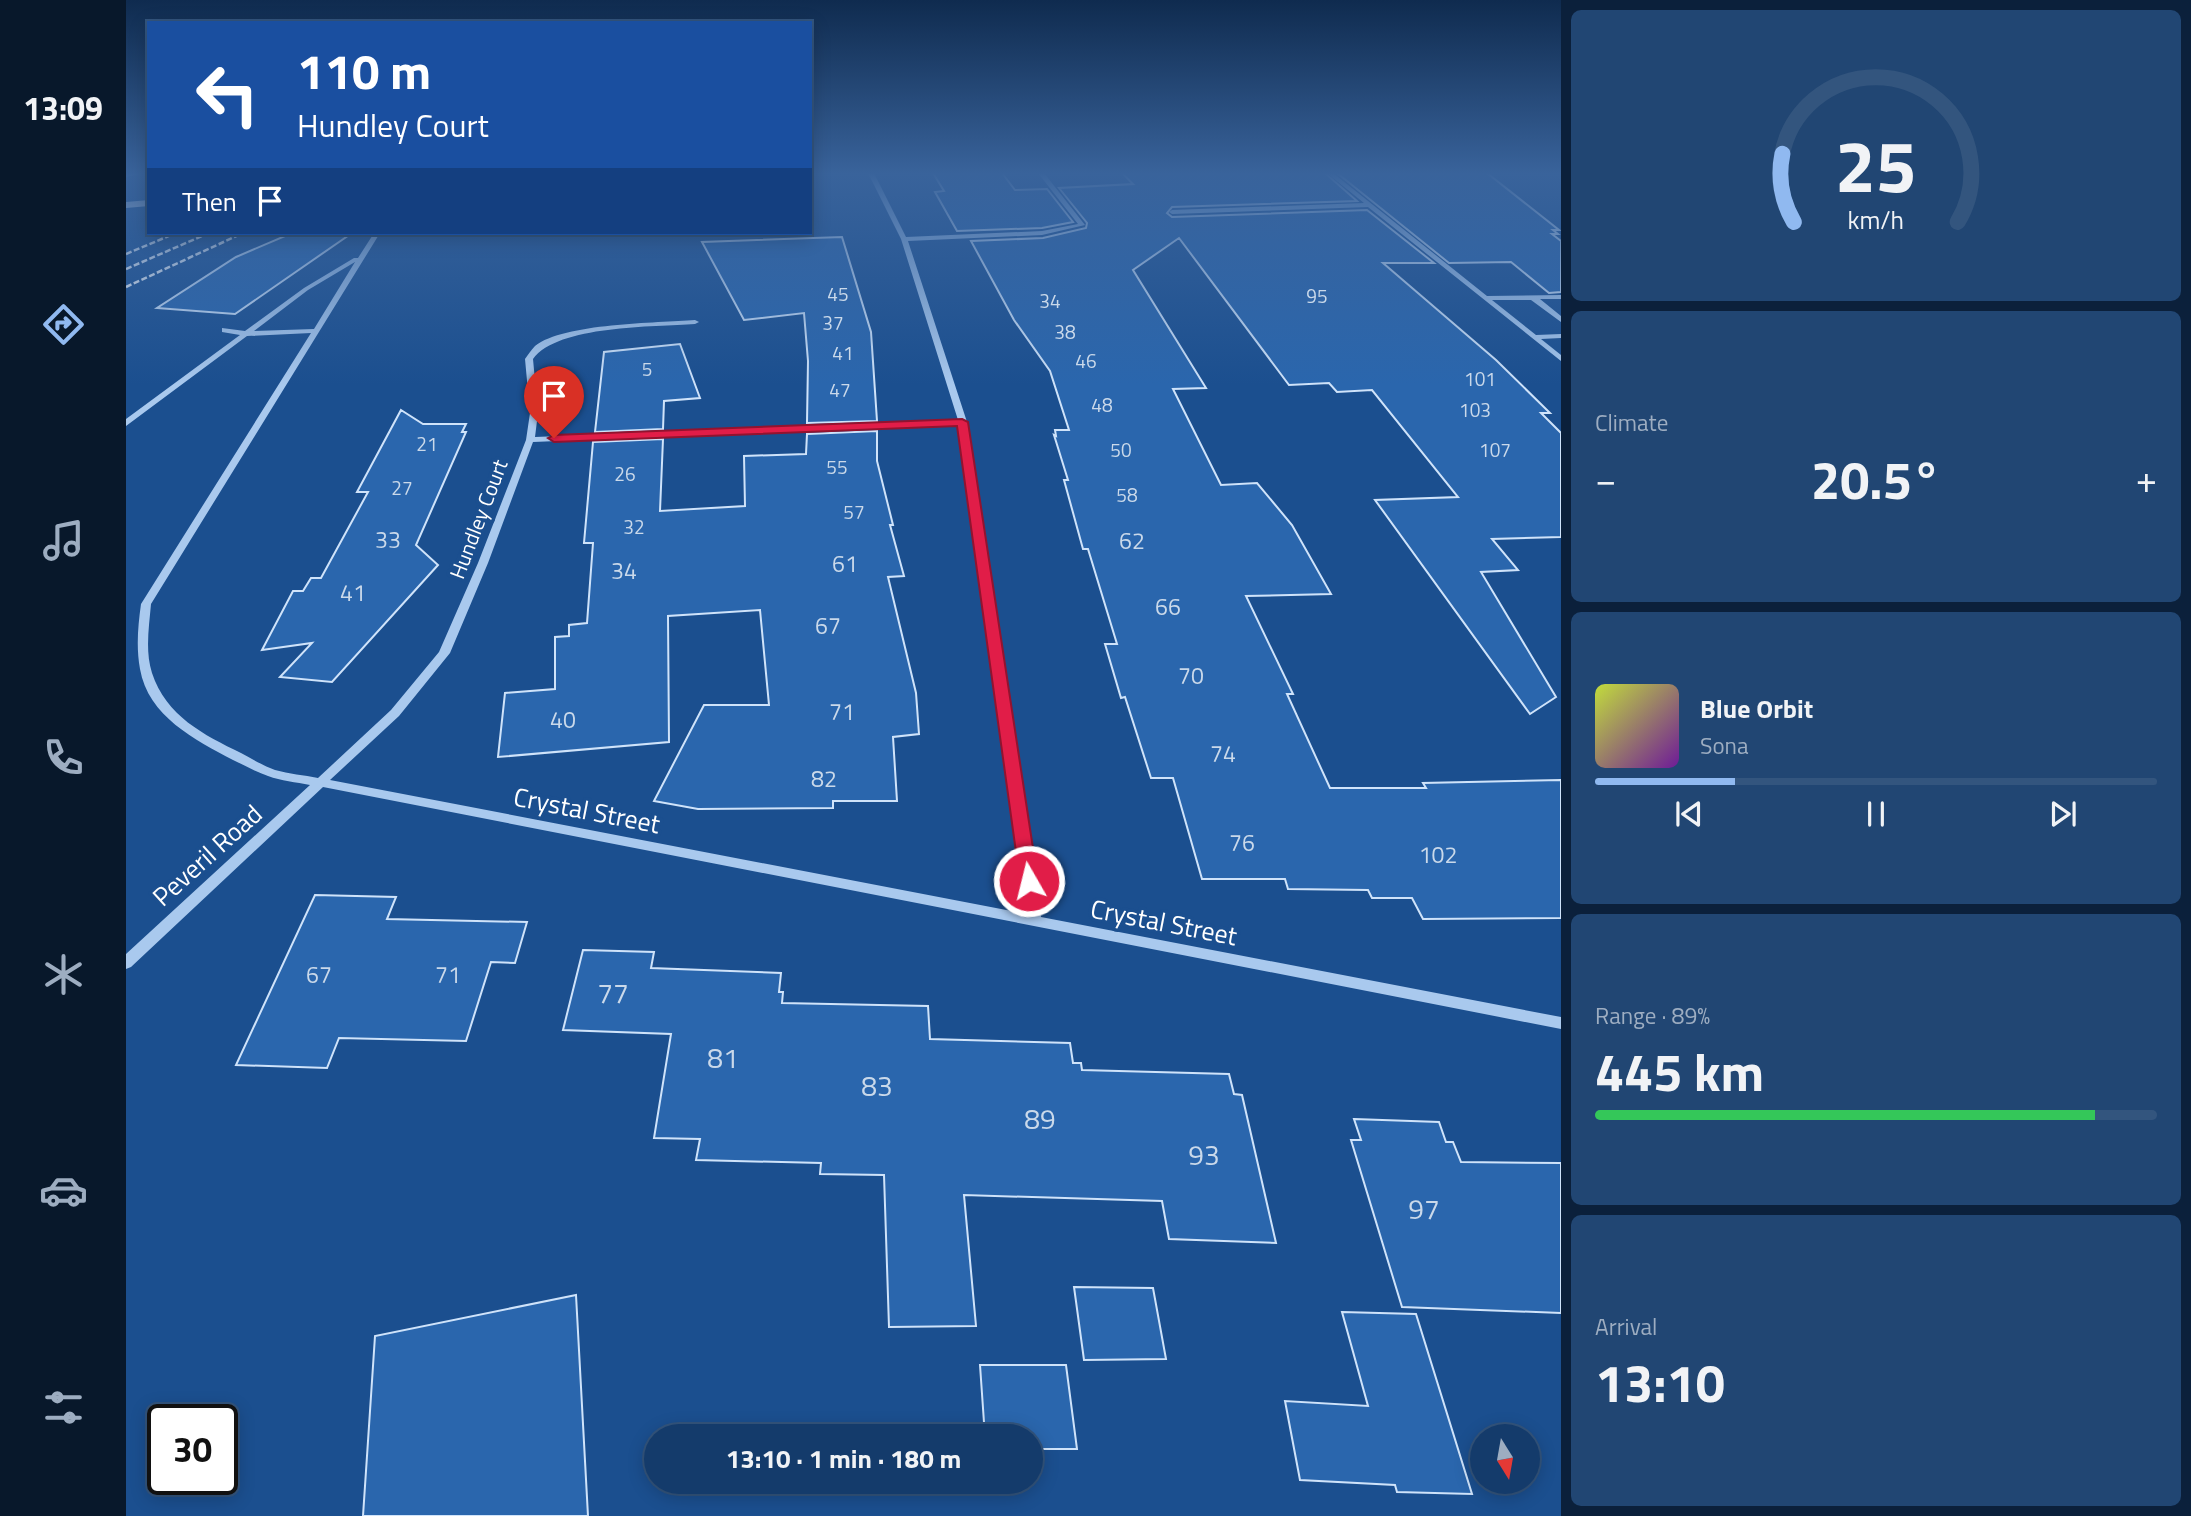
<!DOCTYPE html>
<meta charset="utf-8">
<style>
body{margin:0;font-family:"Titillium Web",sans-serif;background:#214673;color:#f1f3f6;height:100vh;display:flex;flex-direction:column;font-size:26px;white-space:nowrap}
*{box-sizing:border-box;margin:0}
p{font-size:23px;color:#9dadc1}
.icon{flex:none;width:38px;height:38px;fill:none;stroke:currentColor;stroke-width:2;stroke-linecap:round;stroke-linejoin:round}
.map{position:relative;flex:1;overflow:hidden}
.drawer{display:flex;flex-direction:column;gap:10px;padding:10px;background:#0b203b;width:630px}
.drawer>*{flex:none}
.banner{position:absolute;left:21px;top:21px;width:665px;height:214px;border-radius:0px;box-shadow:0 4px 18px #0003,0 0 0 2px #33557e;background:#1a4fa0;color:#fff;overflow:hidden}
.needle{width:46px;rotate:169deg}
.fabs{position:absolute;left:1344px;top:1424px;display:grid;gap:14px}
.fabs a{display:grid;place-items:center;width:70px;height:70px;border-radius:50%;background:#143b6b;box-shadow:0 4px 18px #0003,0 0 0 2px #33557e;font-size:35px}
.speed{position:absolute;left:21px;top:1404px;display:flex;gap:14px;font-size:35px;font-weight:700;text-align:center}
.speed>*{display:grid;place-content:center;width:91px;height:91px;border-radius:50%;background:#143b6b;box-shadow:0 4px 18px #0003,0 0 0 2px #33557e;line-height:1}
.speed .limit{border:4px solid #111;border-radius:10px;background:#fff;color:#111}
.pin{position:absolute;display:grid;place-items:center;width:60px;height:60px;color:#fff;margin:-72px -30px;border-radius:50% 50% 50% 0;rotate:-45deg;box-shadow:0 0 7px #0007}
.pin .icon{rotate:45deg}
.me{position:absolute;width:77px;margin:-38px;rotate:352deg;stroke-linejoin:round;filter:drop-shadow(0 0 5px #0008)}
.turn{display:flex;align-items:center;gap:24px;height:147px;padding:0 35px;font-size:32px}
.turn .icon{width:91px;height:91px;stroke-width:2.5}
.turn b{display:block;font-size:49px;line-height:60px}
.then{display:flex;align-items:center;height:66px;padding:0 35px;background:#0003;gap:14px;font-size:26px}
.big{font-size:52px;font-weight:700;line-height:1.1}
.drawer .card{flex:1;display:flex;flex-direction:column;justify-content:center;gap:10px;min-width:0;padding:0 24px;border-radius:10px;background:#214673}
.drawer .dial{align-items:center;gap:0}
.dial svg{height:182px;overflow:visible;fill:none;stroke:#33557e;stroke-width:7;stroke-linecap:round;text-anchor:middle}
.dial text{fill:#f1f3f6;stroke:none}
.song{display:flex;align-items:center;gap:21px}
.cover{width:84px;height:84px;border-radius:10px;background:linear-gradient(135deg,hsl(70 70% 55%),hsl(280 70% 35%))}
.played{height:7px;border-radius:4px;background:linear-gradient(90deg,#90b9f0 25%,#33557e 25%)}
.keys{display:flex;justify-content:space-around;direction:ltr}
.heat{display:flex;justify-content:space-between;align-items:center;font-size:38px;direction:ltr}
.charge{height:10px;border-radius:5px;background:linear-gradient(90deg,#34c759 89%,#33557e 0)}
.trip{position:absolute;left:518px;top:1424px;width:399px;height:70px;border-radius:35px;background:#143b6b;box-shadow:0 4px 18px #0003,0 0 0 2px #33557e;font-weight:700;line-height:70px;text-align:center}
main{display:flex;flex:1;min-height:0}
.tab-bar{display:flex;flex-direction:column;width:126px;justify-content:space-around;align-items:center;background:#08182b;color:#9dadc1}
.tab-bar .icon{width:49px;height:49px}
.tab-bar .selected{color:#90b9f0}
.tab-bar b{font-size:32px;color:#f1f3f6}
.map>svg:first-child{display:block}
.building{fill:#2a66ad;stroke:#cfe3fa;stroke-width:2}
.lines{fill:none;stroke-linecap:round;stroke-linejoin:round}
.minor{fill:#a9c9ee;fill-rule:evenodd}
.major{fill:#f0f6ff;fill-rule:evenodd}
.rail{stroke:#fff;stroke-width:2.5;stroke-dasharray:6 2.5;stroke-linecap:butt}
.route{fill:#e11d48;stroke:#92132f;stroke-width:2}
.labels{text-anchor:middle;dominant-baseline:central;stroke-width:7;stroke-linejoin:round;paint-order:stroke}
.far-number-label{font-size:19px;fill:#cad9ea}
.far-street-label{font-size:21px;fill:#fff;stroke:#1b4f8f}
.number-label{font-size:23px;fill:#cad9ea}
.street-label{font-size:26px;fill:#fff;stroke:#1b4f8f}
.near-number-label{font-size:28px;fill:#cad9ea}
</style>
<main>
<nav class="tab-bar">
<b>13:09</b>
<svg class="icon selected" aria-label="directions" viewBox="0 0 24 24"><path d="M12 3l9 9-9 9-9-9zM9 14v-3h6M13 9l2 2-2 2"/></svg>
<svg class="icon" aria-label="music" viewBox="0 0 24 24"><path d="M9 18V5l10-2v13"/><circle cx="6" cy="18" r="3"/><circle cx="16" cy="16" r="3"/></svg>
<svg class="icon" aria-label="phone" viewBox="0 0 24 24"><path d="M5 4h4l2 5-3 2q2 4 5 5l2-3 5 2v4C11 20 4 13 5 4z"/></svg>
<svg class="icon" aria-label="climate" viewBox="0 0 24 24"><path d="M12 3v18M4 7l16 10M4 17L20 7"/></svg>
<svg class="icon" aria-label="car" viewBox="0 0 24 24"><path d="M5 17H2v-5l4-1 3-4h7l3 4 3 1v5h-3M9 17h6M6 11h13"/><circle cx="7" cy="17" r="2"/><circle cx="17" cy="17" r="2"/></svg>
<svg class="icon" aria-label="filters" viewBox="0 0 24 24"><path d="M4 7h16M4 17h16"/><circle cx="9" cy="7" r="2"/><circle cx="15" cy="17" r="2"/></svg>
</nav>
<div class="map">
<svg width="1435" height="1516" viewBox="0 0 1435 1516">
<rect width="100%" height="100%" fill="#1b4f8f"/>
<path class="building" d="M807 173H876L889 190 921 189 947 222 916 228 831 231 809 192 818 191Z
M996 173H1199L1231 201 1046 207 1041 213 1046 217 1241 210 1308 263H1257L1370 360 1424 413H1415L1435 433V537L1366 539 1392 570 1355 572 1430 697 1404 714 1249 500 1332 497 1246 390 1211 392 1203 383 1163 385 1053 238 1007 270 1080 388 1047 389 1095 485 1131 483 1166 525 1205 594 1120 596 1167 694H1161L1204 788H1300L1297 783 1435 780V918L1297 919 1286 898H1246L1242 890 1162 889 1159 879H1076L1047 778H1025L999 697 995 698 979 644H991L962 549H957L938 480H942L928 435 930 436 929 430H943L924 371 888 320 845 241 917 238 960 228 961 223 933 188 1007 184Z
M1211 173H1361L1433 230H1427L1432 234H1426L1435 241V292L1423 293 1385 262 1323 263Z
M166 233H226L109 314 31 308 110 257Z
M716 237 745 332 751 421 681 423 682 361 678 313 618 320 576 242Z
M554 344 574 398 538 401 537 429 469 432 478 352Z
M275 410 297 424H340L336 432H340L290 545 312 565 206 682 154 677 186 643 136 650 167 591H177L185 578H195L242 492H231Z
M751 431V461L767 525H764L778 576 762 577 790 693 793 734 767 737 771 801H707V808L572 809 528 801 578 705H643L634 610 542 616 543 742 372 757 379 693 429 689V637L443 636V625L461 623 467 543H458L467 442 537 439 534 511 619 506 618 456 680 454 681 434Z
M189 895 270 897 261 919 401 922 389 963 365 962 340 1041 213 1038 201 1068 110 1065Z
M457 950 528 952 525 968 655 973 653 992H657L656 1003 802 1006 804 1039 944 1043 947 1063H955L956 1070 1103 1074 1108 1094 1116 1095 1150 1243 1043 1239 1036 1201 838 1195 850 1326 763 1327 758 1175 694 1174 695 1163 570 1160 574 1139 528 1138 545 1034 437 1030Z
M1228 1119 1313 1122 1320 1142H1327L1335 1162 1435 1163V1313L1276 1307 1225 1140H1235Z
M948 1287 1027 1288 1040 1359 958 1360Z
M450 1295 462 1516H237L249 1336Z
M1216 1312 1290 1314 1346 1494 1271 1492 1269 1485 1174 1480 1159 1401 1242 1406Z
M854 1365H940L951 1449H905V1437H859Z"/>
<g class="lines">
<path class="minor" d="M0 173H17L0 177Z
M742 173H748L780 237 916 231 952 224 912 173H918L959 225 916 235 782 241 841 422 915 917 1435 1017V1029L197 787 5 967 0 969V954L184 785C170 782 155 781 142 776 130 772 118 765 107 760 69 740 22 716 14 669 10 647 12 626 15 604L185 333 121 336 0 426V419L114 335 96 332V328L119 331 178 288 228 258H232L248 233H254L25 604C23 627 19 651 26 673 40 716 78 735 115 753 126 759 138 766 149 770 163 774 178 775 192 778L265 710 313 652 352 563 400 440 404 413 399 359C402 355 405 350 409 346 438 323 531 323 569 320L573 322 569 324C528 327 432 325 407 359L412 413 409 437 832 420 775 239ZM229 262 188 329 128 331 182 290ZM833 425 901 914 204 780 273 716 324 653 362 563 407 442Z
M1201 173H1207L1361 296 1435 295V299H1414L1435 316V322L1405 300H1366L1410 335 1435 334V338L1415 339 1435 355V361L1242 207 1046 214 1043 212 1046 210 1238 203Z"/>
<path class="major" d="M23 200V206L0 208V202Z"/>
<path class="rail" d="M0 254 50 233
M0 269 83 233
M0 287 117 233"/>
</g>
<linearGradient id="sky" x2="0" y2="1"><stop stop-color="#0f2b4f"/><stop offset="0.45" stop-color="#39639b"/><stop offset="1" stop-color="#39639b" stop-opacity="0"/></linearGradient>
<rect width="1435" height="385" fill="url(#sky)"/>
<path class="route" d="M836 419 842 422 912 881 909 885H897L894 881 831 426 428 442 422 438 428 435Z"/>
<g class="labels">
<g class="far-number-label">
<text x="712" y="293">45</text>
<text x="1191" y="295">95</text>
<text x="924" y="300">34</text>
<text x="707" y="322">37</text>
<text x="939" y="331">38</text>
<text x="717" y="352">41</text>
<text x="960" y="360">46</text>
<text x="521" y="368">5</text>
<text x="1354" y="378">101</text>
<text x="714" y="389">47</text>
<text x="976" y="404">48</text>
<text x="1349" y="409">103</text>
<text x="301" y="443">21</text>
<text x="995" y="449">50</text>
<text x="1369" y="449">107</text>
<text x="711" y="466">55</text>
<text x="499" y="473">26</text>
<text x="276" y="487">27</text>
<text x="1001" y="494">58</text>
<text x="728" y="511">57</text>
<text x="508" y="526">32</text>
</g>
<g class="far-street-label">
<text transform="translate(352 519) rotate(-69)">Hundley Court</text>
</g>
<g class="number-label">
<text x="262" y="539">33</text>
<text x="1006" y="540">62</text>
<text x="719" y="563">61</text>
<text x="498" y="570">34</text>
<text x="227" y="592">41</text>
<text x="1042" y="606">66</text>
<text x="702" y="625">67</text>
<text x="1065" y="675">70</text>
<text x="716" y="711">71</text>
<text x="437" y="719">40</text>
<text x="1097" y="753">74</text>
<text x="698" y="778">82</text>
<text x="1116" y="842">76</text>
<text x="1312" y="854">102</text>
<text x="193" y="974">67</text>
<text x="322" y="974">71</text>
</g>
<g class="street-label">
<text transform="translate(461 810) rotate(11)">Crystal Street</text>
<text transform="translate(81 855) rotate(-42)">Peveril Road</text>
<text transform="translate(1038 922) rotate(11)">Crystal Street</text>
</g>
<g class="near-number-label">
<text x="487" y="992">77</text>
<text x="597" y="1057">81</text>
<text x="751" y="1085">83</text>
<text x="914" y="1118">89</text>
<text x="1078" y="1154">93</text>
<text x="1298" y="1208">97</text>
</g>
</g>
</svg>
<div class="fabs">
<a><svg class="needle" viewBox="-14 -14 28 28"><path d="M0-13l5 13h-10z" fill="#e53935"/><path d="M0 13l5-13h-10z" fill="#9dadc1"/></svg></a>
</div>
<div class="speed"><div class="limit">30</div></div>
<div class="pin" style="left:428px;top:438px;background:#d93025"><svg class="icon" aria-label="arrive" viewBox="0 0 24 24"><path d="M6 21V4h12l-3 4 3 4H6"/></svg></div>
<svg class="me" style="left:903px;top:881px" viewBox="-20 -20 40 40"><circle r="17" fill="#e11d48" stroke="#fff" stroke-width="3"/><path d="M0-11L8 9 0 5-8 9z" fill="#fff"/></svg>
<div class="trip">13:10 · 1 min · 180 m</div>
<div class="banner">
<div class="turn"><svg class="icon" aria-label="left" viewBox="0 0 24 24"><path d="M17 20v-9H6M10 6l-5 5 5 5"/></svg><div><b>110 m</b>Hundley Court</div></div>
<div class="then">Then<svg class="icon" aria-label="arrive" viewBox="0 0 24 24"><path d="M6 21V4h12l-3 4 3 4H6"/></svg></div>
</div>
</div>
<section class="drawer">
<div class="card dial"><svg viewBox="0 0 100 80">
<path d="M14 69A42 42 0 1 1 86 69"/>
<path d="M14 69A42 42 0 0 1 9 39" stroke="#90b9f0"/>
<text x="50" y="56" font-size="32" font-weight="700">25</text>
<text x="50" y="72" font-size="11">km/h</text>
</svg></div>
<div class="card"><p>Climate</p>
<div class="heat"><a>−</a><b class="big">20.5°</b><a>+</a></div>
</div>
<div class="card">
<div class="song"><i class="cover"></i><div><b>Blue Orbit</b><p>Sona</p></div></div>
<div class="played"></div>
<div class="keys"><svg class="icon" aria-label="previous" viewBox="0 0 24 24"><path d="M18 5L8 12l10 7zM5 5v14"/></svg><svg class="icon" aria-label="pause" viewBox="0 0 24 24"><path d="M8 5v14M16 5v14"/></svg><svg class="icon" aria-label="next" viewBox="0 0 24 24"><path d="M6 5l10 7-10 7zM19 5v14"/></svg></div>
</div>
<div class="card"><p>Range · 89%</p><b class="big">445 km</b><div class="charge"></div></div>
<div class="card"><p>Arrival</p><b class="big">13:10</b></div>
</section>
</main>
